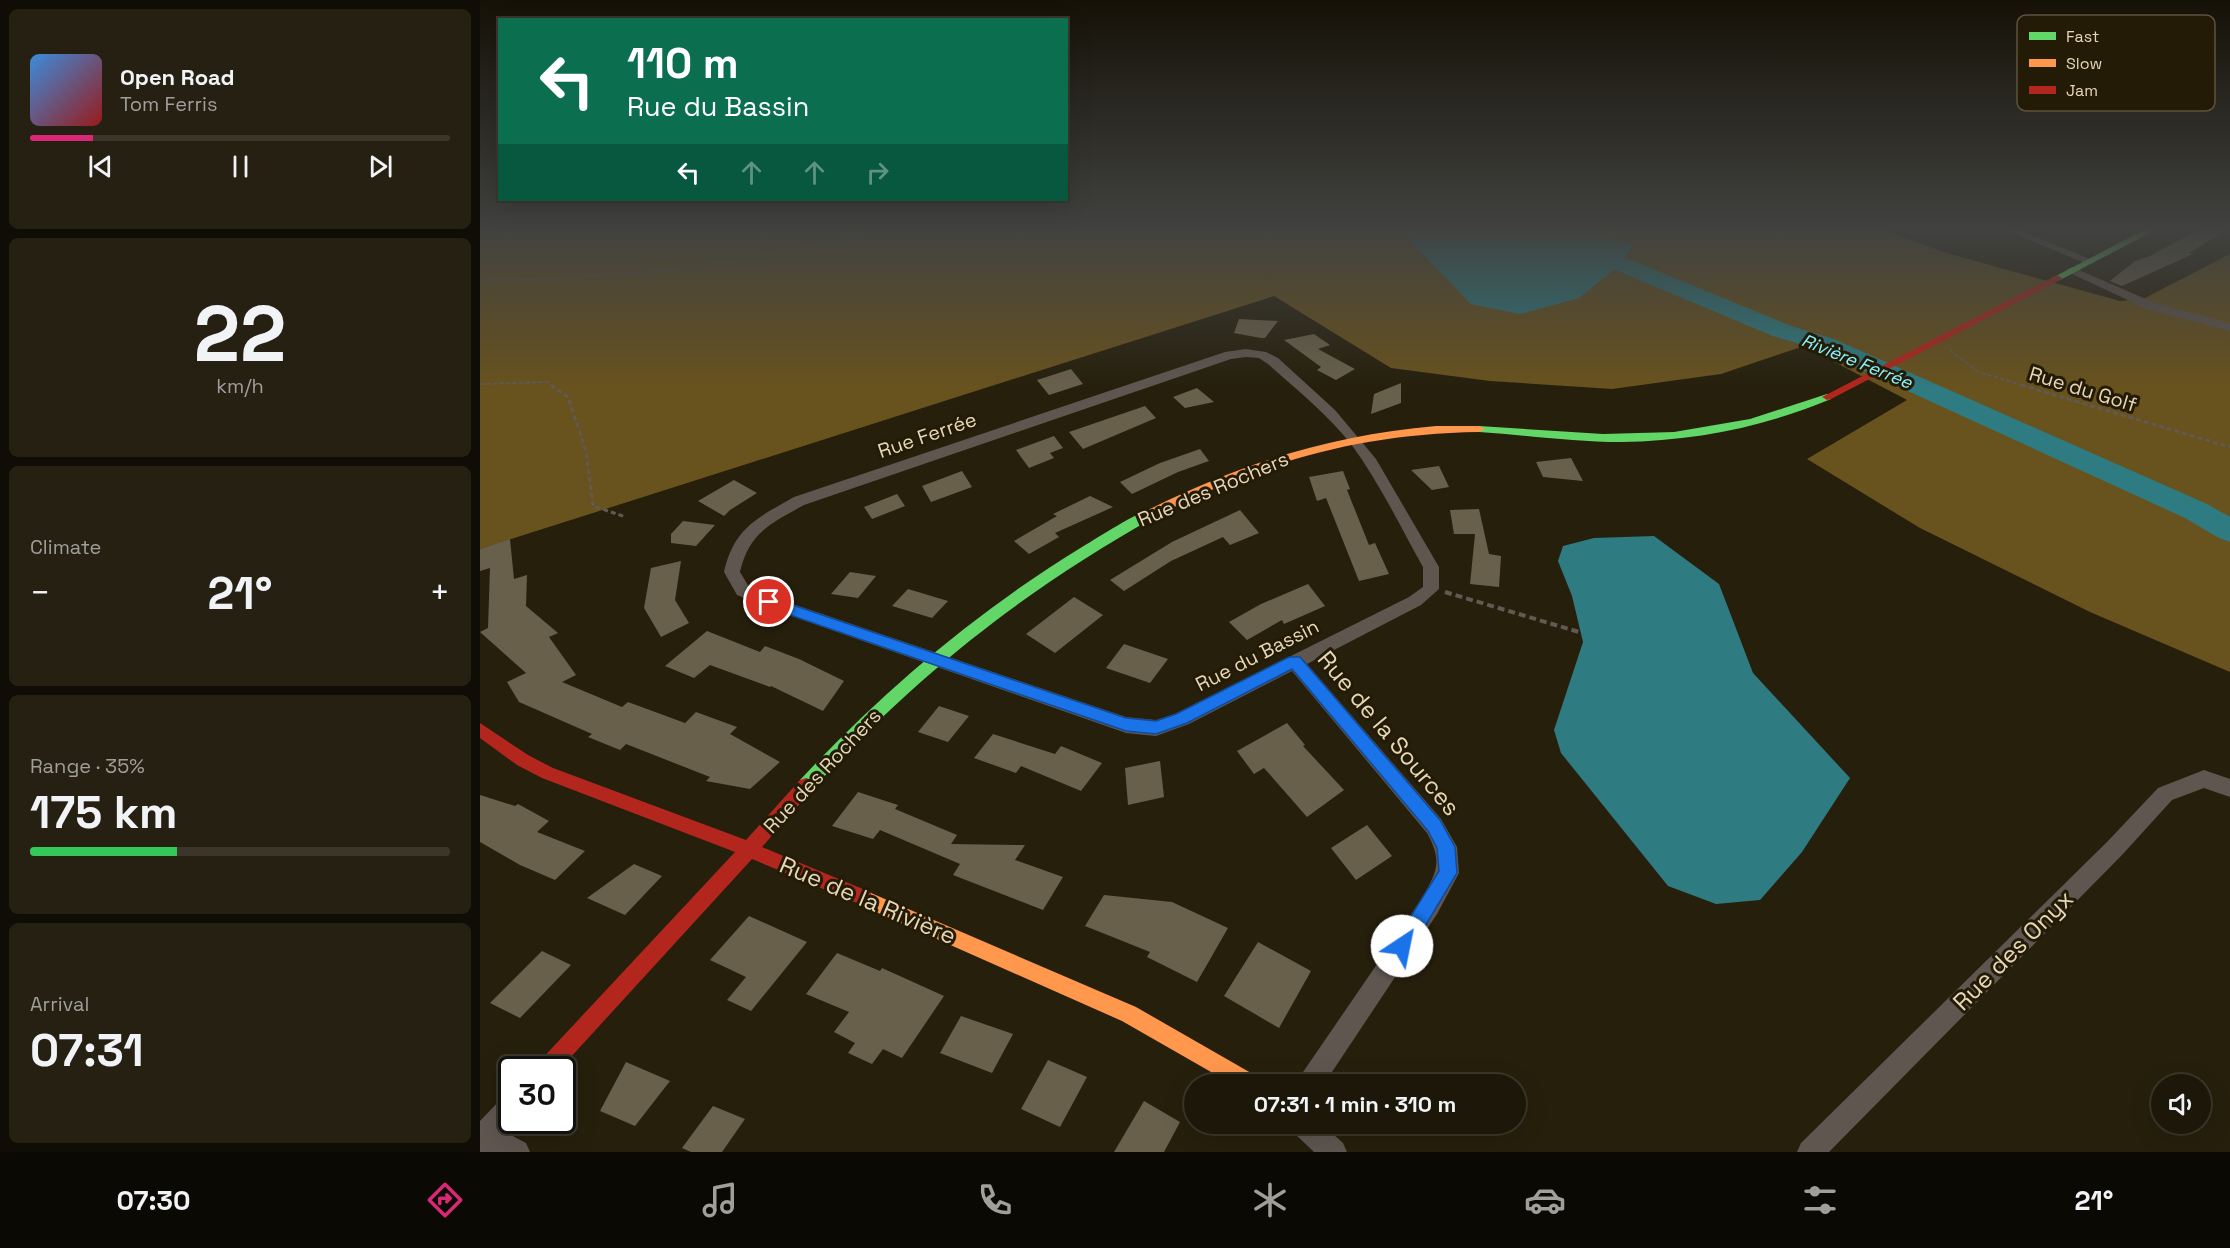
<!DOCTYPE html>
<meta charset="utf-8">
<style>
body{margin:0;font-family:"Space Grotesk",sans-serif;background:#252012;color:#f1f3f6;height:100vh;display:flex;flex-direction:column;font-size:22px;white-space:nowrap}
*{box-sizing:border-box;margin:0}
p{font-size:20px;color:#a09f9c}
.icon{flex:none;width:33px;height:33px;fill:none;stroke:currentColor;stroke-width:2;stroke-linecap:round;stroke-linejoin:round}
.map{position:relative;flex:1;overflow:hidden}
.sheet{display:flex;flex-direction:column;gap:9px;padding:9px;background:#0f0d05;width:480px}
.sheet>*{flex:none}
.hud{position:absolute;left:18px;top:18px;width:570px;height:183px;border-radius:0px;box-shadow:0 6px 24px #0002,0 0 0 2px #3a362a;background:#0b6e4f;color:#fff;overflow:hidden}
.tools{position:absolute;left:1671px;top:1074px;display:grid;gap:12px}
.tools a{display:grid;place-items:center;width:60px;height:60px;border-radius:50%;background:#1c1709;box-shadow:0 6px 24px #0002,0 0 0 2px #3a362a;font-size:30px}
.speed{position:absolute;left:18px;top:1056px;display:flex;gap:12px;font-size:30px;font-weight:700;text-align:center}
.speed>*{display:grid;place-content:center;width:78px;height:78px;border-radius:50%;background:#1c1709;box-shadow:0 6px 24px #0002,0 0 0 2px #3a362a;line-height:1}
.speed .limit{border:3px solid #111;border-radius:9px;background:#fff;color:#111}
.pin{position:absolute;display:grid;place-items:center;width:51px;height:51px;color:#fff;margin:-26px;border:3px solid #fff;border-radius:50%;box-shadow:0 2px 6px #0007}
.me{position:absolute;width:66px;margin:-33px;rotate:34deg;stroke-linejoin:round;filter:drop-shadow(0 0 4px #0008)}
.turn{display:flex;align-items:center;gap:21px;height:126px;padding:0 30px;font-size:27px}
.turn .icon{width:78px;height:78px;stroke-width:2.5}
.turn b{display:block;font-size:42px;line-height:51px}
.lanes{display:flex;align-items:center;height:57px;padding:0 30px;background:#0003;justify-content:center;gap:30px;direction:ltr}
.lanes .off{opacity:.35}
.big{font-size:45px;font-weight:700;line-height:1.1}
.sheet .card{flex:1;display:flex;flex-direction:column;justify-content:center;gap:9px;min-width:0;padding:0 21px;border-radius:9px;background:#252012}
.sheet .dial{align-items:center;gap:0}
.dial b{font-size:78px;line-height:1}
.song{display:flex;align-items:center;gap:18px}
.cover{width:72px;height:72px;border-radius:9px;background:linear-gradient(135deg,hsl(210 70% 55%),hsl(0 70% 35%))}
.played{height:6px;border-radius:3px;background:linear-gradient(90deg,#db2777 15%,#3a362a 15%)}
.keys{display:flex;justify-content:space-around;direction:ltr}
.heat{display:flex;justify-content:space-between;align-items:center;font-size:33px;direction:ltr}
.charge{height:9px;border-radius:4px;background:linear-gradient(90deg,#34c759 35%,#3a362a 0)}
.trip{position:absolute;left:704px;top:1074px;width:342px;height:60px;border-radius:30px;background:#1c1709;box-shadow:0 6px 24px #0002,0 0 0 2px #3a362a;font-weight:700;line-height:60px;text-align:center}
.tab-bar{display:flex;height:96px;justify-content:space-around;align-items:center;background:#0b0904;color:#a09f9c}
.tab-bar .icon{width:42px;height:42px}
.tab-bar .on{color:#db2777}
.tab-bar b{font-size:27px;color:#f1f3f6}
main{display:flex;flex:1;min-height:0}
.map>svg:first-child{display:block}
.forest{fill:#68521e}
.water{fill:#2f7b82}
.lines{fill:none;stroke-linecap:round;stroke-linejoin:round}
.river{fill:#2f7b82;fill-rule:evenodd}
.building{fill:#68604b}
.path-far2{stroke:#615952;stroke-width:2;stroke-dasharray:4.5 2;stroke-linecap:butt}
.path-far1{stroke:#615952;stroke-width:3;stroke-dasharray:5 3;stroke-linecap:butt}
.path{stroke:#615952;stroke-width:4;stroke-dasharray:7 4;stroke-linecap:butt}
.street{fill:#5f5650;fill-rule:evenodd}
.fast{fill:#63d668;fill-rule:evenodd}
.slow{fill:#ff974d;fill-rule:evenodd}
.jam{fill:#b3261e;fill-rule:evenodd}
.route{fill:#1a73e8;stroke:#114b97;stroke-width:1.5}
.labels{text-anchor:middle;dominant-baseline:central;stroke-width:6;stroke-linejoin:round;paint-order:stroke}
.far-water-label{font-size:18px;font-style:italic;fill:#89f1fe;stroke:#241b07}
.street-label{font-size:20px;fill:#e6d7b8;stroke:#241b07}
.near-street-label{font-size:24px;fill:#e6d7b8;stroke:#241b07}
.key{fill:#241b07;stroke:#5e533c;stroke-width:1.5}
.key-label{font-size:16px;fill:#e6d7b8}
</style>
<main>
<section class="sheet">
<div class="card">
<div class="song"><i class="cover"></i><div><b>Open Road</b><p>Tom Ferris</p></div></div>
<div class="played"></div>
<div class="keys"><svg class="icon" aria-label="previous" viewBox="0 0 24 24"><path d="M18 5L8 12l10 7zM5 5v14"/></svg><svg class="icon" aria-label="pause" viewBox="0 0 24 24"><path d="M8 5v14M16 5v14"/></svg><svg class="icon" aria-label="next" viewBox="0 0 24 24"><path d="M6 5l10 7-10 7zM19 5v14"/></svg></div>
</div>
<div class="card dial"><b>22</b><p>km/h</p></div>
<div class="card"><p>Climate</p>
<div class="heat"><a>−</a><b class="big">21°</b><a>+</a></div>
</div>
<div class="card"><p>Range · 35%</p><b class="big">175 km</b><div class="charge"></div></div>
<div class="card"><p>Arrival</p><b class="big">07:31</b></div>
</section>
<div class="map">
<svg width="1750" height="1152" viewBox="0 0 1750 1152">
<rect width="100%" height="100%" fill="#261f0c"/>
<path class="forest" d="M0 227H925L932 243 1153 246 1087 227H1394L1470 254 1640 301 1663 299 1750 254V672L1610 612 1440 528 1327 459 1427 400 1324 346 1241 374 1132 389 1010 381 911 368 794 296 0 549Z"/>
<path class="water" d="M925 227H1087L1153 245 1141 264 1099 298 1040 314 991 304 932 243Z
M1174 536 1239 584 1273 673 1370 778 1322 852 1280 900 1236 904 1188 886 1081 753 1074 730 1103 642 1092 596 1078 561 1083 546 1114 538Z"/>
<g class="lines">
<path class="river" d="M1097 246 1149 259 1311 326 1354 339 1727 504 1750 517V542L1739 538 1705 518 1336 349 1293 336 1133 269 1089 258 1086 253 1089 248Z"/>
</g>
<path class="building" d="M1724 227 1750 228 1709 253 1713 254 1642 286 1630 281 1655 261 1670 256Z
M759 319 798 321 785 338H781L754 333Z
M834 334 850 345 838 349 875 369 856 380 837 370 841 367 804 340Z
M591 369 603 384 569 395 557 380Z
M921 383V403L891 414 894 394Z
M717 388 734 402 705 408 693 397Z
M665 406 676 418 603 449 589 432Z
M574 436 583 448 570 453 574 458 549 468 536 450Z
M720 449 729 461 698 472 652 494 640 482 680 463Z
M1091 458 1103 481 1063 477 1056 462Z
M959 466 969 487 952 490 931 470Z
M482 471 492 487 451 502 442 486Z
M863 471 870 489 867 490 889 545 895 543 909 574 879 581 846 498 837 501 829 477Z
M254 480 277 493 250 510 244 516 218 501Z
M417 494 425 506 392 519 384 507Z
M610 496 633 507 575 533 579 537 549 554 534 541 577 516 573 514Z
M999 509 1009 554 1021 556 1019 587 990 584 995 534H974L970 510Z
M760 510 779 533 750 545 743 537 691 561 644 591 630 580 692 542Z
M203 521 235 525 216 546 191 543V534Z
M30 539 34 579 47 575 46 606 78 633 69 637 96 675 82 682 142 707 148 702 205 723 216 712 257 727 250 734 300 762 270 789 226 781 230 777 146 744 140 750 108 737 112 734 39 702 27 682 46 673 0 632 8 628 10 568 0 571V549Z
M201 561 195 600 209 623 181 637 164 608 171 568Z
M370 572 396 576 378 598 351 594Z
M828 584 845 606 804 624 802 620 767 640 749 622 781 604Z
M428 589 468 601 452 618 412 606Z
M594 597 623 615 575 653 546 634Z
M227 631 280 652 285 646 319 659 364 681 343 711 291 686 290 687 230 665 214 678 185 666Z
M644 644 688 659 670 683 626 668Z
M459 706 489 716 468 742 438 732Z
M807 723 825 745 823 746 864 790 827 817 784 768 774 774 757 751Z
M513 734 575 754 581 746 622 763 601 791 541 766 536 773 494 758Z
M680 761 684 797 648 805 645 768Z
M378 792 418 805 415 809 477 835 471 844 545 845 535 860 583 877 563 910 473 875 480 864 400 830 393 839 352 826Z
M0 795 35 806 38 804 69 821 57 832 105 851 75 880 40 865 0 842Z
M887 825 912 856 876 880 851 848Z
M154 864 182 876 145 915 107 898Z
M624 895 692 902 748 928 717 982 667 957 670 952 605 926Z
M269 916 327 942 271 1011 247 1000 266 977 230 960Z
M778 942 831 971 799 1028 744 996Z
M62 951 91 965 40 1018 10 1003Z
M357 953 400 971 402 968 464 996 422 1058 403 1049 392 1064 368 1053 375 1043 354 1032 369 1012 326 994Z
M481 1016 533 1034 512 1073 460 1053Z
M568 1060 607 1077 580 1127 541 1109Z
M146 1062 190 1081 155 1126 120 1111Z
M664 1101 700 1122 684 1152H634Z
M233 1106 265 1119 242 1152H211L202 1148Z"/>
<g class="lines">
<path class="path-far2" d="M0 281C76 278 153 276 228 265 301 254 374 235 448 227
M1470 350 1498 372 1546 386
M0 384 67 382 73 386"/>
<path class="path-far1" d="M71 385 88 397 106 451 113 506 146 517
M1541 385 1750 447"/>
<path class="path" d="M965 592 1099 632"/>
<path class="street" d="M1518 227H1532L1615 261 1613 263H1605Z
M1592 267 1675 303 1750 323V331L1667 309 1588 272 1586 270Z
M766 349 786 352 798 358 855 410 896 459 959 567V589L941 605 827 664 961 819 977 847 979 873 957 914 844 1084H817L821 1075 941 900C957 872 963 862 947 833L812 671 709 724 676 736 646 733 283 606 257 595 244 572C254 528 277 518 314 497L745 352ZM766 357 779 358 788 364C816 389 847 414 871 444 899 482 920 526 943 567V587L929 597 695 714 676 720 646 717 295 598 269 587 260 572C269 532 292 523 324 505L751 359Z
M1724 770 1750 779V797L1724 788 1692 800 1642 855 1349 1152H1317L1321 1143 1628 841 1678 788Z
M32 1093V1120H36L25 1132 46 1143 50 1152H0V1121L23 1097Z
M810 1124H842L863 1143 867 1152H834L814 1133Z"/>
<path class="fast" d="M1670 227H1681L1580 280 1572 278Z
M1347 394 1351 395V399C1284 427 1214 441 1141 442 1094 442 1046 435 999 432L993 429 999 426 1123 434 1194 432 1270 419Z
M674 508 678 509 680 512 678 515C542 592 437 674 332 790L326 792 320 790 318 785 320 780C404 690 496 612 602 547 621 536 653 514 674 508Z"/>
<path class="slow" d="M956 426H999L1005 429 999 432C878 434 786 461 678 515L674 516 668 512 670 509C763 463 852 435 956 426Z
M384 890 656 1007 778 1077 781 1084H752L642 1021 378 904 375 898 378 892Z"/>
<path class="jam" d="M1577 275 1582 278 1580 280 1351 399 1347 400 1342 397Z
M0 723 48 755 73 768 266 840 320 780 326 778 332 780 334 785 332 790 282 847 390 892 393 898 390 904 384 906 272 859 79 1070H55L58 1063 255 852 62 778 37 765 0 738Z"/>
</g>
<linearGradient id="sky" x2="0" y2="1"><stop stop-color="#151107"/><stop offset="0.59" stop-color="#414240"/><stop offset="1" stop-color="#414240" stop-opacity="0"/></linearGradient>
<rect width="1750" height="388" fill="url(#sky)"/>
<path class="route" d="M289 597 646 718 676 721 696 714 809 657H820L960 820 975 847 977 873 929 953 922 955 916 953 913 946 916 940 959 871 957 848 948 831 812 669 707 723 676 734 646 731 284 606 282 602Z"/>
<g class="labels">
<g class="far-water-label">
<text transform="translate(1377 361) rotate(22)">Rivière Ferrée</text>
</g>
<g class="street-label">
<text transform="translate(1603 389) rotate(17)">Rue du Golf</text>
<text transform="translate(447 435) rotate(-19)">Rue Ferrée</text>
<text transform="translate(733 489) rotate(-23)">Rue des Rochers</text>
<text transform="translate(777 655) rotate(-27)">Rue du Bassin</text>
<text transform="translate(342 771) rotate(-47)">Rue des Rochers</text>
</g>
<g class="near-street-label">
<text transform="translate(909 733) rotate(50)">Rue de la Sources</text>
<text transform="translate(388 900) rotate(23)">Rue de la Rivière</text>
<text transform="translate(1533 950) rotate(-45)">Rue des Onyx</text>
</g>
</g>
<rect x="1537" y="15" width="198" height="96" rx="9" class="key"/>
<rect x="1549" y="32" width="27" height="8" fill="#63d668"/>
<rect x="1549" y="59" width="27" height="8" fill="#ff974d"/>
<rect x="1549" y="86" width="27" height="8" fill="#b3261e"/>
<g class="key-label">
<text x="1586" y="42">Fast</text>
<text x="1586" y="69">Slow</text>
<text x="1586" y="96">Jam</text>
</g>
</svg>
<div class="tools">
<a><svg class="icon" aria-label="sound" viewBox="0 0 24 24"><path d="M4 9h4l5-4v14l-5-4H4zM17 9q2 3 0 6"/></svg></a>
</div>
<div class="speed"><div class="limit">30</div></div>
<div class="pin" style="left:289px;top:602px;background:#d93025"><svg class="icon" aria-label="arrive" viewBox="0 0 24 24"><path d="M6 21V4h12l-3 4 3 4H6"/></svg></div>
<svg class="me" style="left:922px;top:946px" viewBox="-20 -20 40 40"><circle r="19" fill="#fff"/><path d="M0-13L10 11 0 6-10 11z" fill="#1a73e8"/></svg>
<div class="trip">07:31 · 1 min · 310 m</div>
<div class="hud">
<div class="turn"><svg class="icon" aria-label="left" viewBox="0 0 24 24"><path d="M17 20v-9H6M10 6l-5 5 5 5"/></svg><div><b>110 m</b>Rue du Bassin</div></div>
<div class="lanes"><svg class="icon" aria-label="left" viewBox="0 0 24 24"><path d="M17 20v-9H6M10 6l-5 5 5 5"/></svg><svg class="icon off" aria-label="ahead" viewBox="0 0 24 24"><path d="M12 20V5M6 11l6-6 6 6"/></svg><svg class="icon off" aria-label="ahead" viewBox="0 0 24 24"><path d="M12 20V5M6 11l6-6 6 6"/></svg><svg class="icon off" aria-label="right" viewBox="0 0 24 24"><path d="M7 20v-9h11M14 6l5 5-5 5"/></svg></div>
</div>
</div>
</main>
<nav class="tab-bar">
<b>07:30</b>
<svg class="icon on" aria-label="directions" viewBox="0 0 24 24"><path d="M12 3l9 9-9 9-9-9zM9 14v-3h6M13 9l2 2-2 2"/></svg>
<svg class="icon" aria-label="music" viewBox="0 0 24 24"><path d="M9 18V5l10-2v13"/><circle cx="6" cy="18" r="3"/><circle cx="16" cy="16" r="3"/></svg>
<svg class="icon" aria-label="phone" viewBox="0 0 24 24"><path d="M5 4h4l2 5-3 2q2 4 5 5l2-3 5 2v4C11 20 4 13 5 4z"/></svg>
<svg class="icon" aria-label="climate" viewBox="0 0 24 24"><path d="M12 3v18M4 7l16 10M4 17L20 7"/></svg>
<svg class="icon" aria-label="car" viewBox="0 0 24 24"><path d="M5 17H2v-5l4-1 3-4h7l3 4 3 1v5h-3M9 17h6M6 11h13"/><circle cx="7" cy="17" r="2"/><circle cx="17" cy="17" r="2"/></svg>
<svg class="icon" aria-label="filters" viewBox="0 0 24 24"><path d="M4 7h16M4 17h16"/><circle cx="9" cy="7" r="2"/><circle cx="15" cy="17" r="2"/></svg>
<b>21°</b>
</nav>
